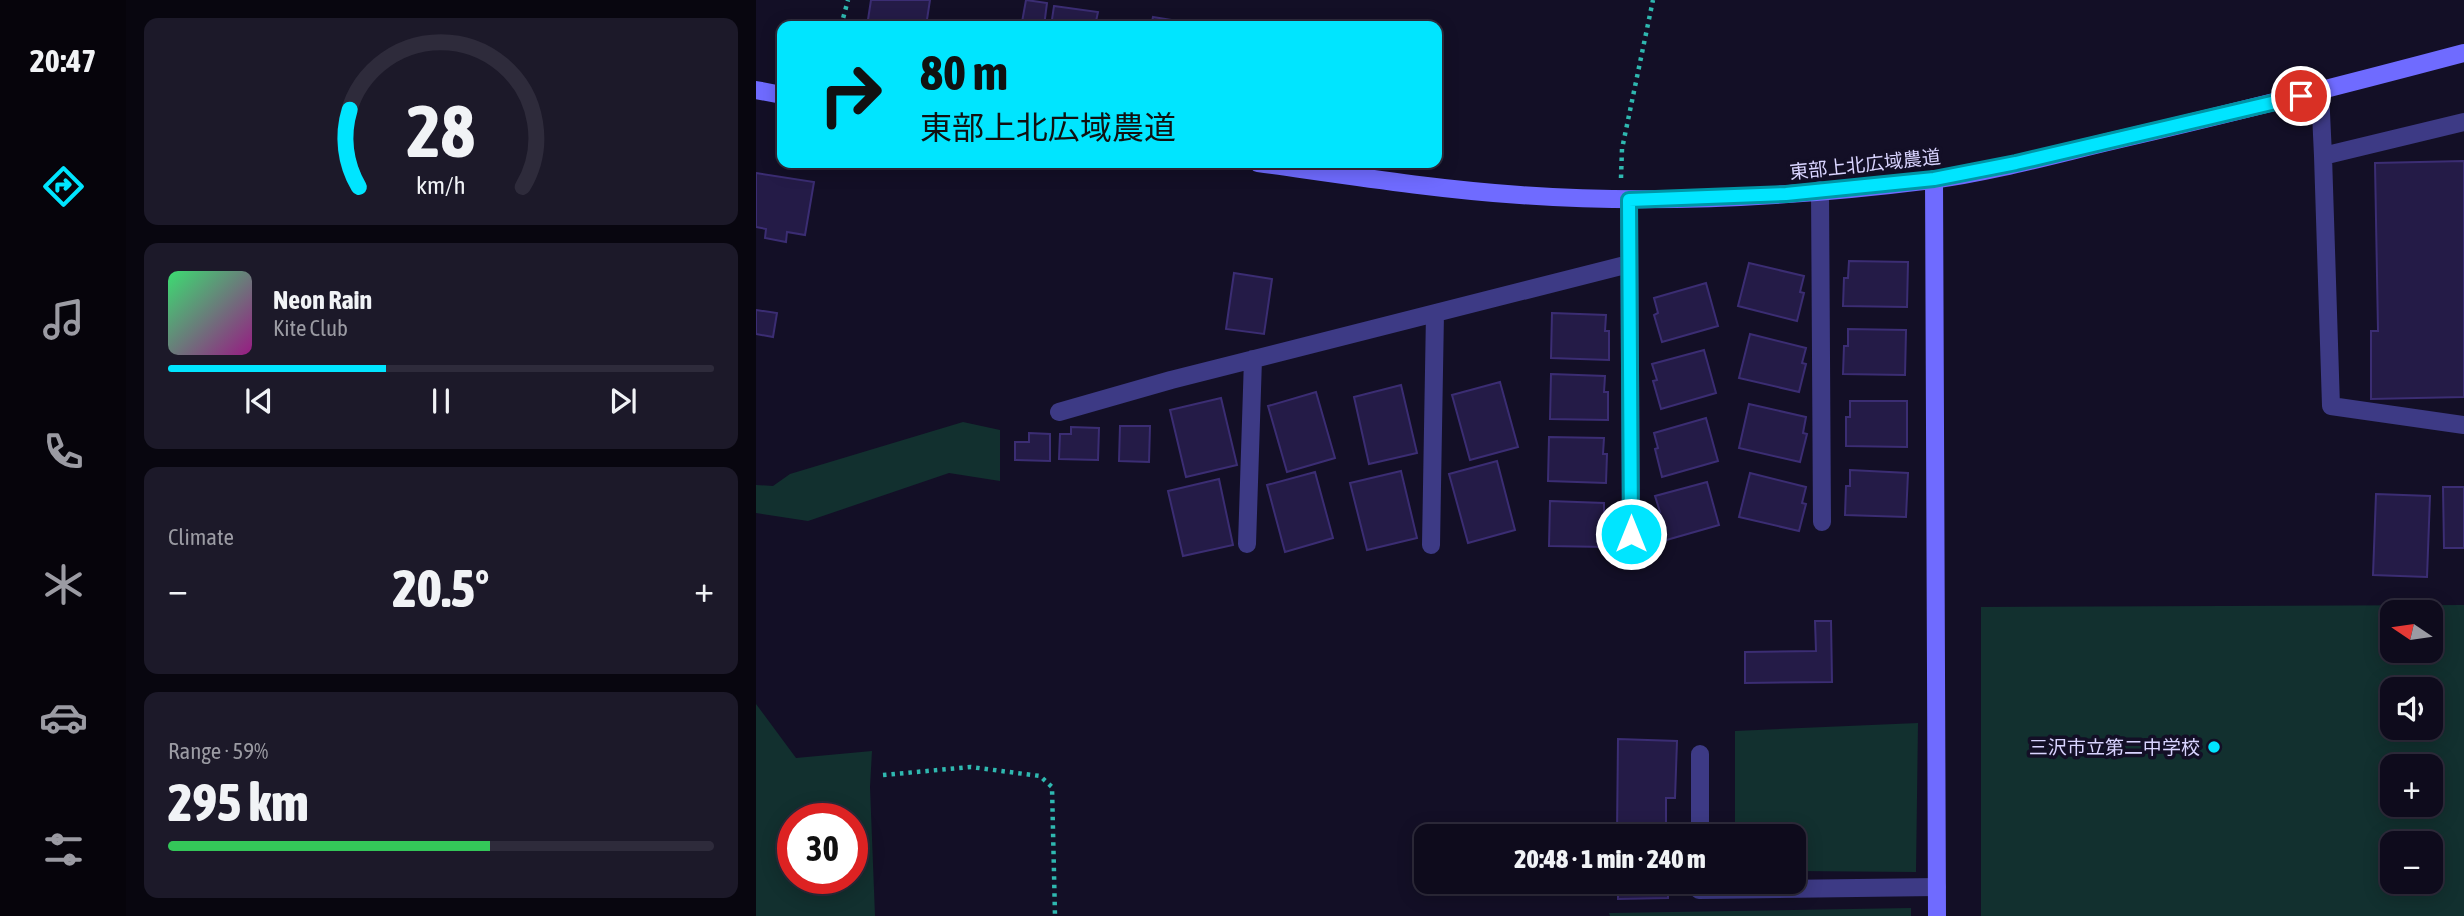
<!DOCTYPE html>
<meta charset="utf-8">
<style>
body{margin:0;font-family:"Asap Condensed","Noto Sans JP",sans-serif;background:#1c1929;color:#f1f3f6;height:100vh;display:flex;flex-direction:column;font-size:26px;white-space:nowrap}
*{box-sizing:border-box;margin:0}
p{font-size:23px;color:#9b9ba3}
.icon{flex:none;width:38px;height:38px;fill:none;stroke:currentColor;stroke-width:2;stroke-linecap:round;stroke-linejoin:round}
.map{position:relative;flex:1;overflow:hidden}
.details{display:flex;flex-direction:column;gap:18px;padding:18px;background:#08060f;width:630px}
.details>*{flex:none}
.banner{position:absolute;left:21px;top:21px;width:665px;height:147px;border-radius:14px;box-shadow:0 4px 18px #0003,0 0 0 2px #2e2b3b;background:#00e5ff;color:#111;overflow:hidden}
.needle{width:46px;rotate:283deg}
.controls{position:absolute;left:1624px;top:600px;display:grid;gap:14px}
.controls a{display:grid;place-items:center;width:63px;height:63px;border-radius:14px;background:#0e0b1c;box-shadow:0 4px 18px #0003,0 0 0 2px #2e2b3b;font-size:35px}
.speed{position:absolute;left:21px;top:803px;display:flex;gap:14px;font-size:35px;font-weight:700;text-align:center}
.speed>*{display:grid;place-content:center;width:91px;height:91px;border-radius:50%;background:#0e0b1c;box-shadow:0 4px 18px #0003,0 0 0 2px #2e2b3b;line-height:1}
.speed .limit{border:10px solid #d22;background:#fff;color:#111}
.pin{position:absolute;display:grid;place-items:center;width:60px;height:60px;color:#fff;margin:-30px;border:4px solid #fff;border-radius:50%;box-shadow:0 2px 7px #0007}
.me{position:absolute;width:77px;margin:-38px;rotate:0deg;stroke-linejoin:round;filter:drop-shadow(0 0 5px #0008)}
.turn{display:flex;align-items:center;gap:24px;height:147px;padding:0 28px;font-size:32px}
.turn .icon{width:91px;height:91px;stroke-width:2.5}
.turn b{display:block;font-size:49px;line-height:60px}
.big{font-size:52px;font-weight:800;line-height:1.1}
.details .widget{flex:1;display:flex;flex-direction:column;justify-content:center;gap:10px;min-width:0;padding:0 24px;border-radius:14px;background:#1c1929}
.details .dial{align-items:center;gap:0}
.dial svg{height:182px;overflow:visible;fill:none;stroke:#2e2b3b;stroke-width:7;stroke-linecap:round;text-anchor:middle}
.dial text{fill:#f1f3f6;stroke:none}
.song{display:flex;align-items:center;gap:21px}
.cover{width:84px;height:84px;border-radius:10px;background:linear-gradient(135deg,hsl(140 70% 55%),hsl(310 70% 35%))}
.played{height:7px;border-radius:4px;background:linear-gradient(90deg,#00e5ff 40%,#2e2b3b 40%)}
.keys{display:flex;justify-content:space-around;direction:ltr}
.heat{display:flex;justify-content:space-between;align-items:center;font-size:38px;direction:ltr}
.charge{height:10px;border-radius:5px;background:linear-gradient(90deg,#34c759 59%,#2e2b3b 0)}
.trip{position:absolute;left:658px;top:824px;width:392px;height:70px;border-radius:14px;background:#0e0b1c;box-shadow:0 4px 18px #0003,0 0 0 2px #2e2b3b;font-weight:800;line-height:70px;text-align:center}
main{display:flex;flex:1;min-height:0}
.dock{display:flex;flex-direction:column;width:126px;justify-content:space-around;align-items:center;background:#06040b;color:#9b9ba3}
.dock .icon{width:49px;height:49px}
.dock .active{color:#00e5ff}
.dock b{font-size:32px;color:#f1f3f6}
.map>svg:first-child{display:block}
.green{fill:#12302f;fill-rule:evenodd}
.building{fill:#241b47;stroke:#3b2d73;stroke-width:2}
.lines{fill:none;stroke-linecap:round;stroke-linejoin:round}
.path{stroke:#2fb8b0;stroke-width:4.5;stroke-dasharray:3.5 5;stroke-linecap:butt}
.lane{stroke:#3d3a85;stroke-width:18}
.street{stroke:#3d3a85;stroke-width:18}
.secondary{stroke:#6f6bff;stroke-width:18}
.route-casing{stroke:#0095a6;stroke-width:18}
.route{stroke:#00e5ff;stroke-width:12}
.poi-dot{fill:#00e5ff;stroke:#130f26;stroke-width:2.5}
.labels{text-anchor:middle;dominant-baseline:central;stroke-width:7;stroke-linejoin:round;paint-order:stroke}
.street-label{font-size:19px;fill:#d9d4ff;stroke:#130f26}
.poi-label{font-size:19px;fill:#d9d4ff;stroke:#130f26;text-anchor:end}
</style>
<main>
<nav class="dock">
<b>20:47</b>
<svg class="icon active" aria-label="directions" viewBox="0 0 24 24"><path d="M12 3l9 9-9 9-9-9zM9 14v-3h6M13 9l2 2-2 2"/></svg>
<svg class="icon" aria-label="music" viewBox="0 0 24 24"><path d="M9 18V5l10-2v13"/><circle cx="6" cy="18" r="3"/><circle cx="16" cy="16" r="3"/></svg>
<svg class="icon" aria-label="phone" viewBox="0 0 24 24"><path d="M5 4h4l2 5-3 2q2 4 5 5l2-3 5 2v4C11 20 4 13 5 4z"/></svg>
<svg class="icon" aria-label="climate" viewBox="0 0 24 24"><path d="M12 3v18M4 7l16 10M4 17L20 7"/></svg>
<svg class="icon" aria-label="car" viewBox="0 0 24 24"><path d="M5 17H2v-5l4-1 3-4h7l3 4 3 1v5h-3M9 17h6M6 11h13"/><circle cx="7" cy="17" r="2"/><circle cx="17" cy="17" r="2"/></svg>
<svg class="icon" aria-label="filters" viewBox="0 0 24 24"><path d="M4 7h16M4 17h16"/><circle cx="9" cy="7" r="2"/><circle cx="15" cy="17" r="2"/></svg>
</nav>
<section class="details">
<div class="widget dial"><svg viewBox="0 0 100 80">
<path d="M14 69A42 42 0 1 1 86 69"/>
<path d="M14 69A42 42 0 0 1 10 35" stroke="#00e5ff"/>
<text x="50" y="56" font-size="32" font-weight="700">28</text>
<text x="50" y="72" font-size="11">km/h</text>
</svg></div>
<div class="widget">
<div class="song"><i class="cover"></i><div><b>Neon Rain</b><p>Kite Club</p></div></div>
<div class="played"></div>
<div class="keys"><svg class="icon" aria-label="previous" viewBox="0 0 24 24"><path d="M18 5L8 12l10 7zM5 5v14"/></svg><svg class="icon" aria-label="pause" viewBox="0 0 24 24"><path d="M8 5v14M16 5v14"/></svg><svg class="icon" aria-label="next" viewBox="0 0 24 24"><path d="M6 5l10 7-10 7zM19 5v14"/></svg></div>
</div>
<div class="widget"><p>Climate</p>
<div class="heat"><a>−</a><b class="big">20.5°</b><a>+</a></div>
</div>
<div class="widget"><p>Range · 59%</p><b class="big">295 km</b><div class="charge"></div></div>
</section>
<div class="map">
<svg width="1708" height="916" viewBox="0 0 1708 916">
<rect width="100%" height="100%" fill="#130f26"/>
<path class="green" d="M207 422 244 430V481L193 473 52 521 0 513V485L17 486 34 474Z
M1708 605V916H1225V607ZM1636 612H1675V651H1636ZM1636 690H1675V728H1636ZM1636 766H1675V805H1636ZM1636 844H1675V882H1636Z
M0 704 40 758 116 751 114 787 119 916H0ZM96 819V878H37V819Z
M1162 723 1160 872 1038 871V836H979V731Z
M1155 908V916H854L853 913Z"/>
<path class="building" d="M115 0H174L170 26H111Z
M270 0 291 3 288 26 266 22Z
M298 6 342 12 339 26H295Z
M397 17 435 23V26H395Z
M1708 161V397L1615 399V331H1622L1619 163Z
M0 173 58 182 49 235 31 232 30 242 9 238 10 229 0 227Z
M1093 261 1152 262 1151 307 1087 306 1088 278H1092Z
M993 263 1048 276 1044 292 1048 293 1041 321 982 306Z
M478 273 516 279 508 334 470 329Z
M950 283 962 326 906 342 898 315 902 313 898 298Z
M0 310 21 313 17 337 0 334Z
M796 313 850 315 849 331H853V360L795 358Z
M1092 329 1150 330 1149 375 1087 374 1088 346H1092Z
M994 334 1050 348 1046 363 1050 364 1043 392 983 378Z
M948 350 960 393 905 409 897 381 901 380 896 364Z
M795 374 849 376 848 392H852V420L794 419Z
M744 382 762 447 714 460 696 395Z
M645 385 661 453 613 464 598 397Z
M560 392 579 458 531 472 512 406Z
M465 398 481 465 430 477 414 410Z
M1094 401H1151V447L1090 446V417H1094Z
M993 404 1050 417 1047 433 1051 434 1044 462 983 448Z
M950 418 962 461 906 477 899 449 902 448 898 433Z
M364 426H394L393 462 363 461Z
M315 427 343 428 342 460 303 459 304 434H315Z
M273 433 294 434V461L259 460V442H273Z
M793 437 848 438 847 454H851L850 483 792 481Z
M741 461 759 530 712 543 693 474Z
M1094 470 1152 473 1150 517 1089 515 1090 486H1094Z
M645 471 661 538 611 550 594 483Z
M559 472 577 538 529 552 511 485Z
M994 473 1050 487 1046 503 1050 504 1043 531 983 517Z
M463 479 477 545 427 556 412 491Z
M951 482 963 525 907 541 899 513 904 512 899 496Z
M1687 487H1708V548H1688Z
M1620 494 1674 496 1671 577 1617 575Z
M794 501 848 503V519H852L851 547 793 546Z
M1059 621H1075L1076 682 989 683V652L1060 651Z
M862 739 921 741 919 798H910V835L861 834Z
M862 882H912V898L862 899Z"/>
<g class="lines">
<path class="path" d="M85 26 92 0
M865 178 866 149 897 0
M127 775 215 767 284 776 296 787 299 916"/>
<path class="lane" d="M1564 91 1567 156
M1708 122 1567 156 1575 406 1708 425
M944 836V754
M943 882V890L1181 887"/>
<path class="street" d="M1064 190 1066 522
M873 200 875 534
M303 412 415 380 873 264
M491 544 497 359
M675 545 679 313"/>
<path class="secondary" d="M0 90 26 95
M502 163C589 175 677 189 764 195 900 205 1040 197 1176 180 1236 172 1297 155 1356 141 1474 114 1591 84 1708 53
M1178 179 1181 916"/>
</g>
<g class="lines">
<defs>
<path id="route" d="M875 534 873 200 1030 194 1178 179 1260 163 1545 96"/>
</defs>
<use href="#route" class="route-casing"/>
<use href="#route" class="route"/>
</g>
<circle class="poi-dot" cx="1458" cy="747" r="7"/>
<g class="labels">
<g class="street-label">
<text transform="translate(1109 164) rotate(-6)">東部上北広域農道</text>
</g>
<g class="poi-label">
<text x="1444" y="747">三沢市立第二中学校</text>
</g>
</g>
</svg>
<div class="controls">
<a><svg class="needle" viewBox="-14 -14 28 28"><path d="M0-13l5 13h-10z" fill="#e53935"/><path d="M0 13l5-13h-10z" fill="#9b9ba3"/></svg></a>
<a><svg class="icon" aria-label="sound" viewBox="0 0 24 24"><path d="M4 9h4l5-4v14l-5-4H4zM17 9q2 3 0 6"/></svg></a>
<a>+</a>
<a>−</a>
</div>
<div class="speed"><div class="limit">30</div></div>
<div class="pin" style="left:1545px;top:96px;background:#d93025"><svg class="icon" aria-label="arrive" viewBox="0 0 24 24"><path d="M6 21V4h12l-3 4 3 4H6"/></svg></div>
<svg class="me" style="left:875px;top:534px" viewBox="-20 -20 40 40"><circle r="17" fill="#00e5ff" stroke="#fff" stroke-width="3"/><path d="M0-11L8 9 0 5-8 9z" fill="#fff"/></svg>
<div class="trip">20:48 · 1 min · 240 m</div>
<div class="banner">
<div class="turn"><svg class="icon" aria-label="right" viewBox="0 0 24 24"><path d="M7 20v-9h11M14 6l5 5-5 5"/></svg><div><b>80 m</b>東部上北広域農道</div></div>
</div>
</div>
</main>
